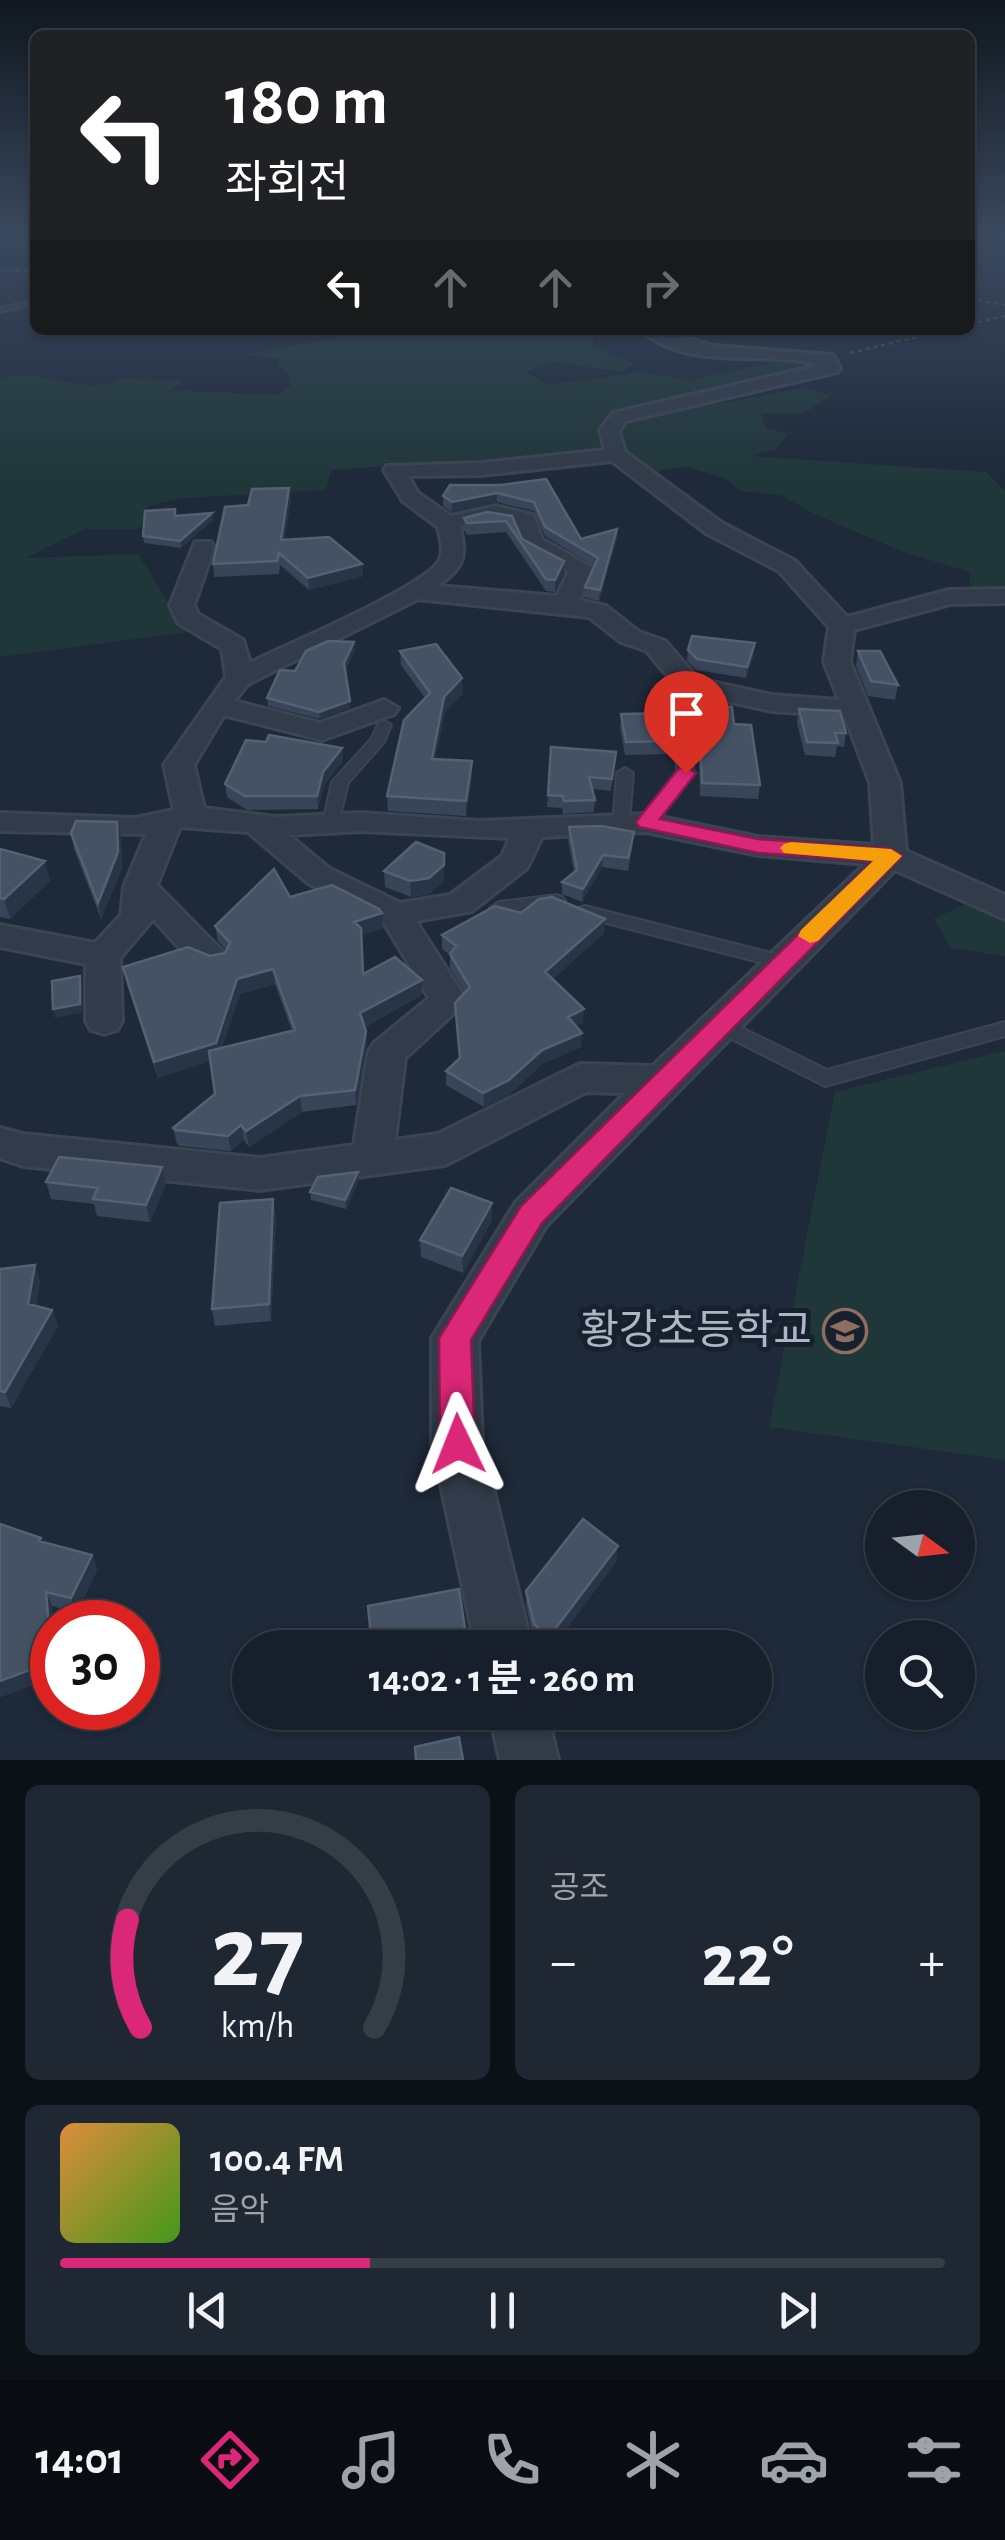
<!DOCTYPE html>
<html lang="ko">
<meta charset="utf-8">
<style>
body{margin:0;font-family:"Alegreya Sans","Noto Sans KR",sans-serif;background:#1f2733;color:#f1f3f6;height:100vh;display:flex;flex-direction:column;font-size:38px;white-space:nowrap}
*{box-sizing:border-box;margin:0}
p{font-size:32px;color:#9ea2a9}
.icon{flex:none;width:55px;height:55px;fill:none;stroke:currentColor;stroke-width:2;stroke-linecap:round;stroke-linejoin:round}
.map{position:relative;height:1760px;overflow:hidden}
.sheet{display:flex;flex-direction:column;gap:25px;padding:25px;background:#0c1118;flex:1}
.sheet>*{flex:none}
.top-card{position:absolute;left:30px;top:30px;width:945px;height:305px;border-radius:15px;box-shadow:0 2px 8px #0004,0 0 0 2px #353d47;background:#202124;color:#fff;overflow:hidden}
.needle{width:65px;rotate:105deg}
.fabs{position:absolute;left:865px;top:1490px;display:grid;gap:20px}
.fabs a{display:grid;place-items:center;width:110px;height:110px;border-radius:50%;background:#161f2b;box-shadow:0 2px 8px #0004,0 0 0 2px #353d47;font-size:50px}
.speed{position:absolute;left:30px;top:1600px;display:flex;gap:20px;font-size:50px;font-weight:700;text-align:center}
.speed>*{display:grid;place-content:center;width:130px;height:130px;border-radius:50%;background:#161f2b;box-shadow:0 2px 8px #0004,0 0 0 2px #353d47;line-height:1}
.speed .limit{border:15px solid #d22;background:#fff;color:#111}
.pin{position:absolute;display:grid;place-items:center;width:85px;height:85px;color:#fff;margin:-102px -42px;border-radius:50% 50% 50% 0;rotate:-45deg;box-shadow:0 0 10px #0007}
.pin .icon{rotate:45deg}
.me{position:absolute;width:110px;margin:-55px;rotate:358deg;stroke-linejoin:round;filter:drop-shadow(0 0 8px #0008)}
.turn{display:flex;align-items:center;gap:35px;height:210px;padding:0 30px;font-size:45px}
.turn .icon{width:130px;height:130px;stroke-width:2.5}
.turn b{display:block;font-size:70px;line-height:85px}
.lanes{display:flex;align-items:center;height:95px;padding:0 30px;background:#0003;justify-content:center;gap:50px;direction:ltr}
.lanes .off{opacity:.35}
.big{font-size:75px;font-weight:700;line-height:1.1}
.sheet .tile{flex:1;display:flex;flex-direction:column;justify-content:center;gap:15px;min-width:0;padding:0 35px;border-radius:15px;background:#1f2733}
.sheet .dial{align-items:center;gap:0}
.dial svg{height:260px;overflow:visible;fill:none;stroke:#353d47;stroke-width:7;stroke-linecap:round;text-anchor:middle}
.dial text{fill:#f1f3f6;stroke:none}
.song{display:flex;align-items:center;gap:30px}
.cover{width:120px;height:120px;border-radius:15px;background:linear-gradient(135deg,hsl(30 70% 55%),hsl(100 70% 35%))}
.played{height:10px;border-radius:5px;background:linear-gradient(90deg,#db2777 35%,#353d47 35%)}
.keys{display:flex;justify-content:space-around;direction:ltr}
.heat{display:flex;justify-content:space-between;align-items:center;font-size:55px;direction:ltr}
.sheet .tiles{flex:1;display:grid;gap:25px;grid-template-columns:1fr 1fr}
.tile:last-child{grid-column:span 2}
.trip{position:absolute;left:232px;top:1630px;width:540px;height:100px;border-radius:50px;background:#161f2b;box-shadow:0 2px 8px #0004,0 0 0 2px #353d47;font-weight:700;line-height:100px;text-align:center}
.tabs{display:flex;height:160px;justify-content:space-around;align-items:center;background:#090c11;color:#9ea2a9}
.tabs .icon{width:70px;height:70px}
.tabs .selected{color:#db2777}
.tabs b{font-size:45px;color:#f1f3f6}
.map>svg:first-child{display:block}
.green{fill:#20373a}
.water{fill:#112137}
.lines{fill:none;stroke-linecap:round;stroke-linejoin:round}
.lane-casing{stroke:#3b4453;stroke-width:4}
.street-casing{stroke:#3b4453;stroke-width:6}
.path{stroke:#385052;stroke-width:2.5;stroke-dasharray:4 4;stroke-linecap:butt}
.lane{fill:#313b49;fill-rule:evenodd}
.street{fill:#313b49;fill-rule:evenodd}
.wall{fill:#384558;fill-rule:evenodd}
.shaded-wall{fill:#283547}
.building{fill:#445264;stroke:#546173;stroke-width:2.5}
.route{fill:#db2777;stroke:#8e194d;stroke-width:2.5}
.slow{fill:#f59e0b}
.labels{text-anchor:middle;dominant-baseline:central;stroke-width:10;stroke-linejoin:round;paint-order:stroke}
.near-poi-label{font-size:42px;fill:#abb6c6;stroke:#17202d;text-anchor:end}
</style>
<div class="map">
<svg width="1005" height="1760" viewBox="0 0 1005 1760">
<rect width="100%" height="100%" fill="#1e2939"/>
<path class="green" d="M350 330H578L593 336V345L634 364 622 372 551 361 526 372 547 385 642 372 691 380 785 360 822 365 627 420 804 388 831 396 802 414 761 413 766 428 788 434 776 449 751 456 986 472 1005 491V590L969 591 970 572 906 553 814 514 781 495 739 491 725 478 686 467 657 471 636 461 626 450 331 470 326 490 183 498 149 506 139 529H85L25 558 138 554 187 632 0 657V378C39 366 90 399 121 378L183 381 172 390 278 395 291 386 289 374 277 365 280 359 240 355 336 338Z
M980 886 1005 893V956L950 948 934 918 962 906Z
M1005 1051V1460L769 1427 835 1092Z"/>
<path class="water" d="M0 236H35V266H0Z"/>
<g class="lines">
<defs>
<path id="lane" d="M35 300V304L0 312V308Z
M384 721 391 725 384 742 348 783 337 827H325L323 823 332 782 372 738 379 722Z
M682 744 690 749 694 773 652 827H640L638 823 640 819 678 773 674 749Z
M625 768 633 773 629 824 621 829 613 824 617 773Z
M556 895 562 897 565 901 562 905 499 914 490 908 499 902Z
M585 906 783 956 792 962 783 968 579 916 576 912 579 908Z
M719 1017 827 1070 1005 1022V1036L825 1086 712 1029 709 1024 712 1019Z"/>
<path id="street" d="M641 330H661L713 346 833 355 840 368 837 372 626 421 619 431 625 452 722 523 795 561 847 617 949 590 1005 589V603L950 604 854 630 850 662 900 783 906 851 1005 895V919L895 870 546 1226 478 1341 482 1443 532 1648H476L432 1443V1338L516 1202 625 1093 586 1092 445 1165 260 1190 23 1166 0 1158V1128L23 1134 260 1158 354 1145 368 1053 374 1043 429 998 383 921 308 883 248 832 180 827 157 885 229 958 224 966C194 974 173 939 153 919L120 958 122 1021 117 1030 104 1034 91 1030 86 1021V964L0 947V925L95 943 121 915 124 887 146 834 0 831V813L135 818 174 810 164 765 226 677 222 649 178 623 170 605 195 542H211L214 547 194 605 198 614 243 640 250 663C288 644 415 591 437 564 446 553 440 539 438 527L403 501 384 470 387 466 481 463 605 450 600 430 613 413 821 365C766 349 690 373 641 330ZM612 461 706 533 779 571 829 627 824 662 839 700 772 695 698 679 665 641 639 632 606 606 579 600 594 569 542 539 533 515 496 506 451 516 418 493 408 476 481 475ZM487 520 515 524 524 548 569 571 557 596 438 586C464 566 467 559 460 527ZM418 599 589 617 621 642 647 651 680 691 772 711 845 716 870 783 874 845 758 837 646 814 479 821 361 813 276 817 204 808 194 765 224 715 322 740 394 714 398 708 384 700 320 723 234 701 248 684ZM361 831 510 838 502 856 450 895 400 903 330 869 289 835ZM646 832 758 855 865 864 653 1066 580 1064 438 1134 395 1140 405 1058 467 1001 416 921 472 911 527 868 542 837Z
M489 1712H547L558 1760H500Z"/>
</defs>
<use href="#lane" class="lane-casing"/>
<use href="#street" class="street-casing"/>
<path class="path" d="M0 270H35
M970 299 1005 305
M970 324 1005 316
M850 353 946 330"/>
<use href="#lane" class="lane"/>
<use href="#street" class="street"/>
</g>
<path class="wall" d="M546 479 581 539 617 529V539L599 601 584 597 585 587 594 566 545 536 534 511 497 502 452 512 443 506V496L501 485Z
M291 499 284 540 362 564 363 576 309 590 280 565 279 574 214 577 213 564 248 505Z
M175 516 213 520 181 548 144 543 143 536Z
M512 516 522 539 564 561V573L555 592 546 591 506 532 467 535 464 530V518Z
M355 650 345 670 350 708 320 719 268 706 267 698Z
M688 650 754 654 746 678 696 670 687 661Z
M400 651 463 693 445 712 435 759 472 776 466 816 388 811 387 796 425 698 401 665Z
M858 651 898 685 895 700 868 696 856 666Z
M675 705 734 724 760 785 758 799 700 796 699 754H695L692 746 680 741 672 746 671 754 625 755 620 727 621 714H675Z
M799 709 846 733 844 747 837 746 835 757 805 755 797 723Z
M342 748 343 761 324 785 318 809 247 810 227 797 225 784Z
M616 752 611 791 592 789 595 800 594 812 563 814 562 808 547 807 548 795Z
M569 827 633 844 628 871 602 867 582 902 562 894V882L574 872 568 840Z
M71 833 121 837 122 868 101 919 74 849Z
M0 849 50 881 10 919 0 917Z
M384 871 444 881 429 894 411 897 385 887Z
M290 897 383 928 361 935 363 974 422 980V995L365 1027 367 1047 356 1105 302 1112 249 1147 244 1140 231 1151 180 1146 177 1144 173 1128 215 1094 210 1061 158 1078 126 982 123 967 225 953 226 950 218 941 215 926ZM275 984 292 1031 222 1047 240 994Z
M521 913 605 919 604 933 553 979 583 1023 576 1026 581 1047 542 1064 509 1095 484 1107 446 1085V1071L459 1059 455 1003 465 992 450 968V955L442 949V935Z
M358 1172 359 1180 346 1209 311 1200 310 1192Z
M46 1182 166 1184 150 1222 97 1216 94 1204 51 1199Z
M492 1203V1220L463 1273 421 1257 420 1240Z
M276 1216 271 1321 215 1326 212 1309Z
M0 1269 40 1281 36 1306 52 1310 58 1326 11 1408 0 1406Z
M0 1524 43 1542 92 1555 97 1570 77 1613 52 1606V1678L0 1697Z
M616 1562 552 1648H543L534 1640 526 1606V1591Z"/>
<path class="shaded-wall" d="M289 488 291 499 282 552 281 540Z
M497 493V502L452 512V502Z
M212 513 213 520 181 548 180 541Z
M617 529V539L599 601 600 590Z
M564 561V573L555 592V580Z
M362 564 363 576 309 590 308 578Z
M354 642 355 650 344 670V663Z
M755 643 754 654 746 678 747 667Z
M462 678 463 693 445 712 432 774V759L444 697Z
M350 701V708L320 719 319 712Z
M681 728 680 741 672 746 673 733Z
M342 748 343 761 324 785 318 809 317 796 323 772Z
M472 761V776L466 816V801Z
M117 822 121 837 122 868 101 919 98 903Z
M444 853V881L429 894 411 897 410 881Z
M603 855 602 867 582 902 583 889Z
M45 861 50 881 10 919 4 899Z
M382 913 383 928 361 935 354 922Z
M605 919 604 933 545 986V972Z
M273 969 275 984 240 994 218 1059 158 1078 154 1062 237 979Z
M80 976 82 984V1013L55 1018 53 1009Z
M422 980V995L362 1028 360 1013Z
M584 1009 583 1023 567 1031 568 1017Z
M366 1031 367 1047 356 1105 355 1090Z
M582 1033 581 1047 542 1064 509 1095 484 1107 483 1093 542 1050Z
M300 1096 302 1112 249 1147 246 1131Z
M241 1125 244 1140 231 1151 228 1136Z
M162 1167 166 1184 150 1222 146 1205Z
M358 1172 359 1180 346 1209 345 1200Z
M273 1199 276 1216 271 1321 269 1304Z
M492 1203V1220L463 1273 462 1256Z
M35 1265 40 1281 34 1320 28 1304Z
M52 1310 58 1326 11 1408 5 1392Z
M618 1546 616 1562 552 1648H548L549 1637Z
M92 1555 97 1570 77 1613 71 1598Z
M46 1592 52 1606 54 1622H52V1662Z
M52 1662V1678L0 1697V1681Z"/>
<path class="building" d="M546 479 581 539 617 529 600 590 585 587 598 558 545 527 534 502 497 493 452 502 443 496 450 485H501Z
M289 488 281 540 329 537 362 564 308 578 279 553 277 561 213 564 225 507 248 505 252 489Z
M175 509V516L212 513 180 541 143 536 145 511Z
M487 512 512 516 522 539 564 561 555 580 546 579 506 521 467 523 464 518Z
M692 636 755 643 747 667 697 659 688 650Z
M328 641 354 642 344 663 350 701 319 712 267 698 280 670 295 671 306 651Z
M436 644 462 678 444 697 432 759 472 761 466 801 387 796 404 720 430 693 400 651Z
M858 651H880L898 685 871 681Z
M675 705 732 707 734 724 751 725 760 785 702 783 700 740 696 741 693 733 681 728 673 733 672 741 626 742 621 714 676 713Z
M799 709 840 711 846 733H835L838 743 807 742Z
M269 735 342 748 323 772 317 796H245L225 784 246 740 266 742Z
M551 747 616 752 612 779 589 777 595 800 564 801 563 796 548 795Z
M76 821 117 822 118 852 98 903 71 833Z
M602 826 634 832 628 858 603 855 583 889 562 882 577 870 569 827Z
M416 842 444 853V865L429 878 410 881 384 871Z
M0 849 45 861 4 899 0 898Z
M274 869 290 897 332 885 379 909 382 913 354 922 361 928 363 974 395 957 422 980 360 1013 366 1031 355 1090 300 1096 246 1131 241 1125 228 1136 176 1130 173 1128 215 1094 209 1051 295 1030 273 969 237 979 216 1043 154 1062 123 967 188 947 210 956 225 953 230 943 215 926Z
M552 897 605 919 545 972 584 1009 568 1017 582 1033 542 1050 509 1080 483 1093 446 1071 460 1058 455 1003 470 987 450 954 456 946 442 935 495 906 521 913 539 899Z
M80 976V1004L53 1009 52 981Z
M59 1157 162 1167 146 1205 93 1199 98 1188 46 1182Z
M358 1172 345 1200 310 1192 318 1177Z
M451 1188 492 1203 462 1256 420 1240Z
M273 1199 269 1304 212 1309 220 1203Z
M35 1265 28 1304 52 1310 5 1392 0 1391V1269Z
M583 1519 618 1546 549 1637 534 1624 526 1591Z
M0 1524 41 1538 39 1541 92 1555 71 1598 46 1592 52 1662 0 1681Z
M459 1589 468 1648H372L368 1606Z
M459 1737 463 1760H416L415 1747Z"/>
<linearGradient id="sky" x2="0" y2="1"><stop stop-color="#10171f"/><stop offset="0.49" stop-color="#3b495f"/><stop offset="1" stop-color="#3b495f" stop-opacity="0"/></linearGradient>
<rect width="1005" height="482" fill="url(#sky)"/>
<path class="route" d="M686 767 696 773 660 819 758 839 891 849 902 856 542 1223 471 1340 475 1444 470 1455 458 1460 445 1455 440 1444 439 1338 521 1206 873 861 758 853 639 827 636 822 639 818 679 768Z"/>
<path class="slow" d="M791 842 891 849 902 856 818 941 810 943 798 936 801 930 873 861 784 853 780 848 784 844Z"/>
<defs>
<symbol id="school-ring" viewBox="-11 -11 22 22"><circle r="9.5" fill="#17202d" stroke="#8d6e63" stroke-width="1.5"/><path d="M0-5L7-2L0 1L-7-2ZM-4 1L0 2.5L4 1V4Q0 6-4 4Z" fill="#8d6e63"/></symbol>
</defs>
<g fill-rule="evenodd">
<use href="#school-ring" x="820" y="1306" width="50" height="50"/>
</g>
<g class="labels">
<g class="near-poi-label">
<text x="812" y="1331">황강초등학교</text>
</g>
</g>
</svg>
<div class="fabs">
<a><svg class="needle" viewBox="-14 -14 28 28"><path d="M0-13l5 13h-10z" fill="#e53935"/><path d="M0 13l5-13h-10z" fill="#9ea2a9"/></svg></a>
<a><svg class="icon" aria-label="search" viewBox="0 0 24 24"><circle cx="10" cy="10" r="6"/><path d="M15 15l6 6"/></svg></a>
</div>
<div class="speed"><div class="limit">30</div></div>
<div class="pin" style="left:686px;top:773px;background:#d93025"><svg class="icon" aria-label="arrive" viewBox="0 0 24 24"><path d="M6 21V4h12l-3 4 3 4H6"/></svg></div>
<svg class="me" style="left:458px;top:1444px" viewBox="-20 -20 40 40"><path d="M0-17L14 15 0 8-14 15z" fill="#db2777" stroke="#fff" stroke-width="4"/></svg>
<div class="trip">14:02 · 1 분 · 260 m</div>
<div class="top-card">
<div class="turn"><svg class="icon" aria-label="left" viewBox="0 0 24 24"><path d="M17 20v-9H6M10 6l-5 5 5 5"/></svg><div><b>180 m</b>좌회전</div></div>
<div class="lanes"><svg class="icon" aria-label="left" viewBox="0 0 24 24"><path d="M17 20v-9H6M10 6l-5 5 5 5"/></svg><svg class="icon off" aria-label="ahead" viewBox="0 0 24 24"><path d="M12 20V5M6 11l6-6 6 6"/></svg><svg class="icon off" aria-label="ahead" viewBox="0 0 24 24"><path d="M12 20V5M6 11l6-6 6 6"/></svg><svg class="icon off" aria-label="right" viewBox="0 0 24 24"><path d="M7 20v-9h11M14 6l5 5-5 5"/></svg></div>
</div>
</div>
<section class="sheet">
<div class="tiles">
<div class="tile dial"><svg viewBox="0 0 100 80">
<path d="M14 69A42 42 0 1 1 86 69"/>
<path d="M14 69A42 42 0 0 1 10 36" stroke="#db2777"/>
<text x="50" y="56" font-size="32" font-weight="700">27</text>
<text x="50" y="72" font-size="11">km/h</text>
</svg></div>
<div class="tile"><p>공조</p>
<div class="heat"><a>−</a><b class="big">22°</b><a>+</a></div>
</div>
<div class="tile">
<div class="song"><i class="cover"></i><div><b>100.4 FM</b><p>음악</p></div></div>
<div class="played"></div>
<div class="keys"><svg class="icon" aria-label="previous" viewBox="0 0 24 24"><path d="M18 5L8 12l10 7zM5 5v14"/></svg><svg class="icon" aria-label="pause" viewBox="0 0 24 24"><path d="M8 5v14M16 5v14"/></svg><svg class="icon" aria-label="next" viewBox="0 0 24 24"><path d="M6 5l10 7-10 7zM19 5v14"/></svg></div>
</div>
</div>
</section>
<nav class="tabs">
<b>14:01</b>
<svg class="icon selected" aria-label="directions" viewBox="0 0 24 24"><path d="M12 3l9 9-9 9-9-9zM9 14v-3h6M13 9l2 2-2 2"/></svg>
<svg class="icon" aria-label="music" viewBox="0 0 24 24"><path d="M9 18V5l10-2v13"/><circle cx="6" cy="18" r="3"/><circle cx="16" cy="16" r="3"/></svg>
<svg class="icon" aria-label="phone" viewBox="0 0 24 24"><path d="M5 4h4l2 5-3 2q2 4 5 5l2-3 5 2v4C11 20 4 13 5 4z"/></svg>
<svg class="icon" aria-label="climate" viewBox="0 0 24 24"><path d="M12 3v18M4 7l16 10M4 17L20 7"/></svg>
<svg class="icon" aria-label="car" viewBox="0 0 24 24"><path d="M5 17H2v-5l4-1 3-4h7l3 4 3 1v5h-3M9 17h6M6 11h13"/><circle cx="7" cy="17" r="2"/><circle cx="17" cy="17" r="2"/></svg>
<svg class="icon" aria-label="filters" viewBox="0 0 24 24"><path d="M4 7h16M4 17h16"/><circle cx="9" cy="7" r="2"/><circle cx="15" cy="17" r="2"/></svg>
</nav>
